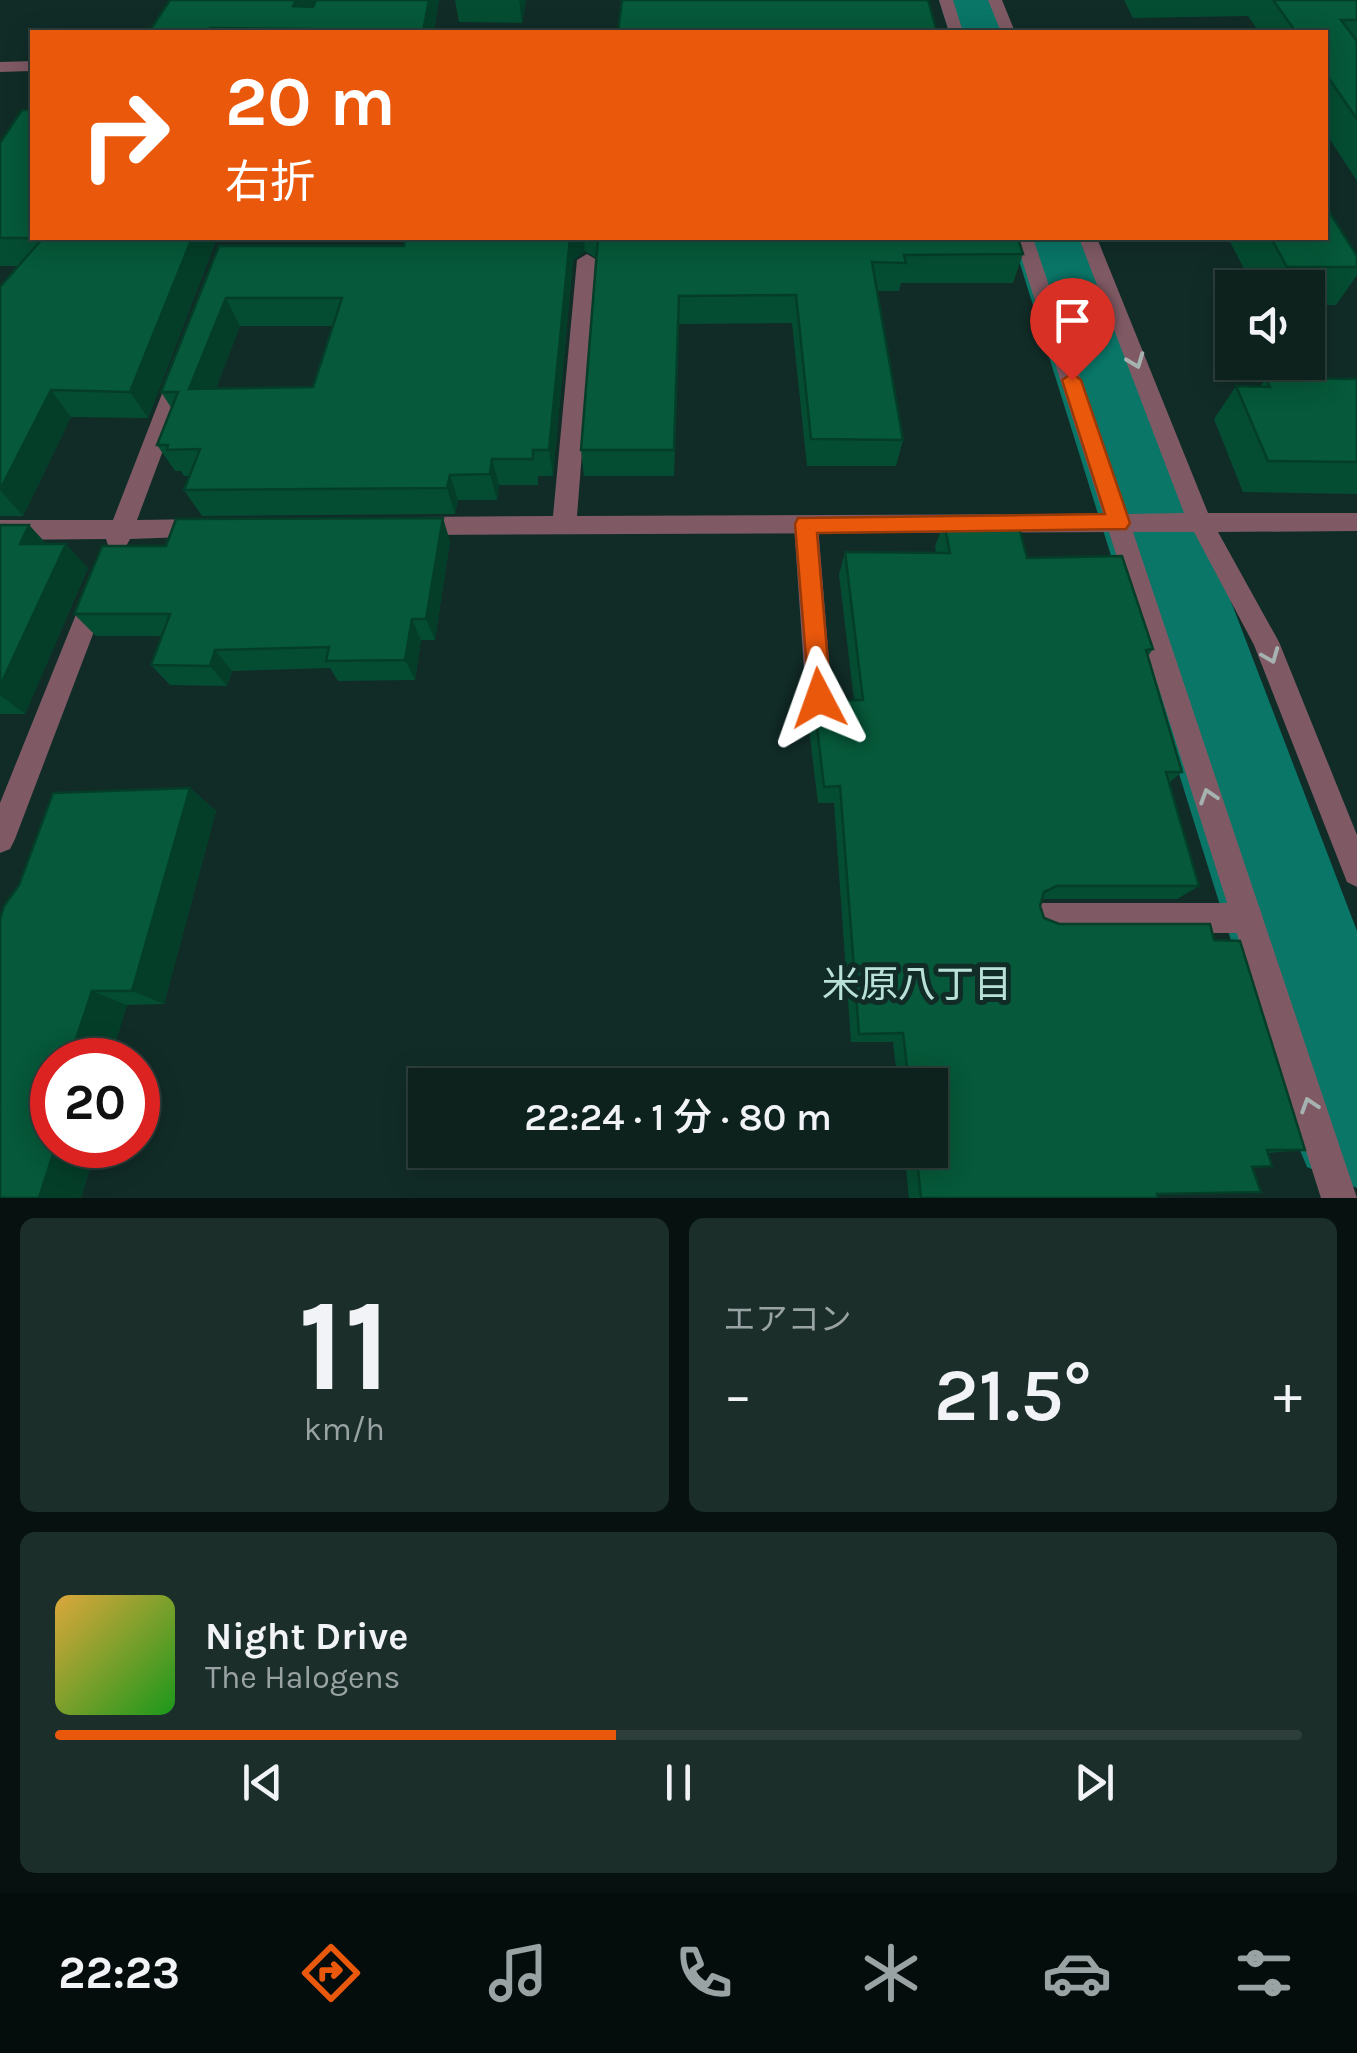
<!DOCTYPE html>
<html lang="ja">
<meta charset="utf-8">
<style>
body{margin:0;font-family:Karla,"Noto Sans JP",sans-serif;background:#1b2e2a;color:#f1f3f6;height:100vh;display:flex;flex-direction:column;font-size:38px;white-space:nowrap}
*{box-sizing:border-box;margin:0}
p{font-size:32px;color:#9aa3a4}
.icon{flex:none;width:55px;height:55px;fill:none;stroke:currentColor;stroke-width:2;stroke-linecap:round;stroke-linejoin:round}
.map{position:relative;height:1198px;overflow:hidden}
.details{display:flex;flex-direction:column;gap:20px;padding:20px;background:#071210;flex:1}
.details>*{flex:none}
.banner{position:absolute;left:30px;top:30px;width:1298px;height:210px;border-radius:0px;box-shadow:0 5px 25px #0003,0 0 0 2px #2d3e3b;background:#ea580c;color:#fff;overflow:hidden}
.fabs{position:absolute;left:1215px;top:270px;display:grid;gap:20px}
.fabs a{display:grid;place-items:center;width:110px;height:110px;border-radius:0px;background:#0d211d;box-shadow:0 5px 25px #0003,0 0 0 2px #2d3e3b;font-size:50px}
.speed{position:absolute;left:30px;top:1038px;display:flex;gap:20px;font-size:50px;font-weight:700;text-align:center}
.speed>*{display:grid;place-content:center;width:130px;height:130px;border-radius:50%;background:#0d211d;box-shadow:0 5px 25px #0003,0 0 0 2px #2d3e3b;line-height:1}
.speed .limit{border:15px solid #d22;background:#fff;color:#111}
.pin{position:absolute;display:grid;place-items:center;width:85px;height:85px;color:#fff;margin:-102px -42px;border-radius:50% 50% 50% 0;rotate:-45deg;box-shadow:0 0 10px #0007}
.pin .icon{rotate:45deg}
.me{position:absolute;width:110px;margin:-55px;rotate:356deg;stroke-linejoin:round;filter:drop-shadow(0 0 8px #0008)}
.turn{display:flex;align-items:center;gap:35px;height:210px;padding:0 30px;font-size:45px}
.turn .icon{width:130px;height:130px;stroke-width:2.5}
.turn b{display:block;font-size:70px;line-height:85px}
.big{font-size:75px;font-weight:600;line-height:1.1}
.details .widget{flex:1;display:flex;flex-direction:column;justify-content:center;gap:15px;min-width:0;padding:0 35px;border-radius:15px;background:#1b2e2a}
.details .dial{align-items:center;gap:0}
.dial b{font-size:130px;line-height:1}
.song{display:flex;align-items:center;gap:30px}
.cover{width:120px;height:120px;border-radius:15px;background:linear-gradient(135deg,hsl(40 70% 55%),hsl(120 70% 35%))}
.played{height:10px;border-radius:5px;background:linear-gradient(90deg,#ea580c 45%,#2d3e3b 45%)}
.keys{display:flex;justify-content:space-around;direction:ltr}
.heat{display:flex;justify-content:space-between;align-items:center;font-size:55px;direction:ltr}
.details .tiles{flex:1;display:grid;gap:20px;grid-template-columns:1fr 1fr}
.widget:last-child{grid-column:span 2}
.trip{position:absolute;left:408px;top:1068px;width:540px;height:100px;border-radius:0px;background:#0d211d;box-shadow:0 5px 25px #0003,0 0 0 2px #2d3e3b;font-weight:600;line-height:100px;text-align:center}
.tabs{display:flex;height:160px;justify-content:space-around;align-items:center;background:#050d0c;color:#9aa3a4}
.tabs .icon{width:70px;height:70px}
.tabs .current{color:#ea580c}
.tabs b{font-size:45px;color:#f1f3f6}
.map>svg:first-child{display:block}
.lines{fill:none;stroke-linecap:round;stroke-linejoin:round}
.river{fill:#097668;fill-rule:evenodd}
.service{fill:#7f5a65;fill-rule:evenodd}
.minor{fill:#7f5a65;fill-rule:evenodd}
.wall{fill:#054d32;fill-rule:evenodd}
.shaded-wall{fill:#043e29}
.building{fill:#06593a;stroke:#043e29;stroke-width:2.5;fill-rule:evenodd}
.oneway{stroke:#a5b2b0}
.route{fill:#ea580c;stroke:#983908;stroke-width:2.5}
.labels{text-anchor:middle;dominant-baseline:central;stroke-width:10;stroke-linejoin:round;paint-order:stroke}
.near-neighbourhood-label{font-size:38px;fill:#b9e1d8;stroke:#112c27}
</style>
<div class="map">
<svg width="1357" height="1198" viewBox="0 0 1357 1198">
<rect width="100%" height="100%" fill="#112c27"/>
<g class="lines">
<path class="river" d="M939 0H1001L1013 32H949Z
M1012 238H1092L1357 931V1188L1307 1167 1286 1117Z"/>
<path class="service" d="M806 516 814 518 818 525 832 698 828 706 819 710 810 706 806 698 794 525 798 518Z
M1043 903H1248L1259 907 1263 918 1259 929 1248 933H1043L1032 929 1028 918 1032 907Z"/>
<path class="minor" d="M939 0H953L963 32H949Z
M988 0H1002L1015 32H1001Z
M32 61V71L0 72V62Z
M1015 238H1033L1126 514 1184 513 1079 238H1097L1208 513H1357V531L1218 532 1279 642 1357 835V887L1347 882 1254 645 1194 532H1133L1357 1198H1321L1109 532 415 535 407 533 403 526 407 519 415 517 553 516 577 260 587 254 597 260 577 516 1103 514Z
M181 366 192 373 137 520 205 519 213 522 217 529 213 536 130 539 125 548H109L106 539 0 540V520H113L170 373Z
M97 582 106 585 109 592 15 839 10 849 0 853V803L85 592 88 585Z"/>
</g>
<path class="wall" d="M316 0H439L434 32H149L312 7Z
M455 0H526L522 23 459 22Z
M1124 0H1357V181L1325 132V32H1259L1248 16 1133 18Z
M0 143 217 238 148 418 71 417 23 516H0V287L19 266H0Z
M405 238H1018L1023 254 1013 283H901L899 291H877L903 440 896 466H807L792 323 679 324 674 476H584L581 450 596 258 585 251 573 260 553 476H538V485H499L497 500H458L455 514 202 516 184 490 190 476H184L181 471H175L157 445 172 409 161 392 219 246H404ZM240 326H333L313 387 216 388Z
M1228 238H1325L1357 256V275L1336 305H1308V288H1254Z
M1266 378 1357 379V494L1243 492 1214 419 1236 386 1260 387Z
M944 523 1027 558 1153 649 1148 656 1182 772 1169 783 1199 886 1177 899H1042L1040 906 1044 918 1059 924 1214 940 1305 1150 1268 1153 1253 1168 1157 1195 1158 1198H909L904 1150H930V1085H898L893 1042H851L834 803H818L808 721 814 701 854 700 839 575 845 552 936 553 935 546Z
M0 525H29L46 544 88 568 25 714H0Z
M450 541 435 640H421L415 680 338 681 330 668 232 671 227 686 170 685 151 665 162 636H96L74 614 166 546Z
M190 788 216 811 164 1004 127 1005 110 1060H52V1145H97L81 1198H0V919L4 906 19 885 53 793Z"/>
<path class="shaded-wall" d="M296 0H315L304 29 293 6Z
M429 0H439L434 32H423Z
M519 0H526L522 23Z
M192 238H217L148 418 130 392Z
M570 238H584L585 251 573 260 553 476 549 450Z
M226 298 240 326 205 416 189 389Z
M51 390 71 417 23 516 0 490Z
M492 459 499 485 497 500 490 474Z
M450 475 458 500 455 514 447 488Z
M443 518 450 541 435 640 426 619Z
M29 525 52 550 20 544Z
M66 544 88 568 25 714 0 695V686Z
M412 619 421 640 415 680 405 660Z
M215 650 232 671 227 686 210 666Z
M190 788 216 811 164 1004 132 991Z
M92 991 127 1005 110 1060H69Z
M52 1111V1140L43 1138Z
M56 1145H97L81 1198H39Z"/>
<path class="building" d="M170 0H296L293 6 313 7 316 0H429L423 32H308L309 29 210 28 207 32H149Z
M622 0H928L937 32H618Z
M1273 0H1357V20H1341L1357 41V119L1325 73V32H1296Z
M22 110H32V238H0V143Z
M1325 205 1357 256V267H1287L1271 238H1325Z
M43 238H192L130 392 51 390 0 490V287Z
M405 238H570L549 450H533V459H492L490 474 450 475 447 488 184 490 200 449 167 450 168 445H157L178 392H161L219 246H404ZM226 298H342L313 387 189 389Z
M598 238H1018L1023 254 904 255 906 263 872 262 903 440 811 439 796 295 679 296 674 450H581Z
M1266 378 1357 379V462L1268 461 1236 386 1270 387Z
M443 518 426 619H412L405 660 326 661 329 647 215 650 210 666 151 665 170 614H74L102 546H166L176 519Z
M944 523H1018L1027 558 1122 556 1153 649 1146 650 1182 772H1166L1199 886H1057L1044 892 1040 906 1044 918 1059 924H1210L1214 940 1240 941 1305 1150H1267L1272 1166 1252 1167 1261 1192 1157 1194 1158 1198H921L916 1150H930V1085H909L903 1033 859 1034 840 786 824 787 814 701 863 700 845 552 950 553Z
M0 525H29L20 544H66L0 686Z
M190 788 132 991H92L69 1060H52V1111L43 1138 52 1139V1145H56L39 1198H0V919L4 906 19 885 53 793Z"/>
<defs><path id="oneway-chevron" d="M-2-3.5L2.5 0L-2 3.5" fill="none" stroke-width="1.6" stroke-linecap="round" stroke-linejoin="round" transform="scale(2.5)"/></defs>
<g class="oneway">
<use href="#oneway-chevron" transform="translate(1136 361) rotate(69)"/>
<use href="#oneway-chevron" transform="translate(1271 656) rotate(68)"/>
<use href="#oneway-chevron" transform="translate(1208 796) rotate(-108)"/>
<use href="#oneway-chevron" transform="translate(1309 1105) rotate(-108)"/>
</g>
<path class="route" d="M1072 373 1081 380 1130 523 1126 529 817 533 831 698 827 706 819 709 810 706 795 524 798 518 1105 514 1062 380Z"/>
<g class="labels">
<g class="near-neighbourhood-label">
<text x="917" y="984">米原八丁目</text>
</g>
</g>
</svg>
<div class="fabs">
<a><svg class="icon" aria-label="sound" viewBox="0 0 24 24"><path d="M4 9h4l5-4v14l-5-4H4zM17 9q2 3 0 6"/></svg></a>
</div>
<div class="speed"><div class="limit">20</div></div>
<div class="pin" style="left:1072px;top:380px;background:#d93025"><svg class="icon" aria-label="arrive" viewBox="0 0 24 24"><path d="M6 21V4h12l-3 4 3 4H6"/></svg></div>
<svg class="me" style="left:819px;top:698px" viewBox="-20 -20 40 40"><path d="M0-17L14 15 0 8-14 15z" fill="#ea580c" stroke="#fff" stroke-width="4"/></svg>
<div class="trip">22:24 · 1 分 · 80 m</div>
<div class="banner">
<div class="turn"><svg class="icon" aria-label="right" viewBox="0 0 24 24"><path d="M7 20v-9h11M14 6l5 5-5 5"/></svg><div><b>20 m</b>右折</div></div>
</div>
</div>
<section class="details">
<div class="tiles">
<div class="widget dial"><b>11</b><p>km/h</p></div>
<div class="widget"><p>エアコン</p>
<div class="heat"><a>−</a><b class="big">21.5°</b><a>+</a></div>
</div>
<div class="widget">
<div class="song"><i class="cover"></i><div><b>Night Drive</b><p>The Halogens</p></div></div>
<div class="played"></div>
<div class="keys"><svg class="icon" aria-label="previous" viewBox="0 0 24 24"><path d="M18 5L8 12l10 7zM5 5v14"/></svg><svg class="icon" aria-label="pause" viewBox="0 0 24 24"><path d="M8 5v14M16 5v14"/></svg><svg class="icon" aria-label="next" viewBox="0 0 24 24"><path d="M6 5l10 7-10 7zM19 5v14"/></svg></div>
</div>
</div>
</section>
<nav class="tabs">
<b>22:23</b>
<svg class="icon current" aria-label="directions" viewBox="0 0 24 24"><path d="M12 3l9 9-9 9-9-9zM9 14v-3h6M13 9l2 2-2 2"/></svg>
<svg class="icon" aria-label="music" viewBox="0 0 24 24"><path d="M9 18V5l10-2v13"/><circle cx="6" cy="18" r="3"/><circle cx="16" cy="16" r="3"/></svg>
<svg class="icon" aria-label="phone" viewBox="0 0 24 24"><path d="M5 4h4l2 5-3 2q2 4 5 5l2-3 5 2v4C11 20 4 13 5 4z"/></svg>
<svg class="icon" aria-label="climate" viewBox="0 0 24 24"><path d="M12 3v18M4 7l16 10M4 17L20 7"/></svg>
<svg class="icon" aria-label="car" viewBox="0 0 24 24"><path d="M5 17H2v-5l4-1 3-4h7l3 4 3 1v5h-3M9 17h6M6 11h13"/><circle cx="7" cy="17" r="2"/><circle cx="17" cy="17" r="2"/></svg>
<svg class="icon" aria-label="filters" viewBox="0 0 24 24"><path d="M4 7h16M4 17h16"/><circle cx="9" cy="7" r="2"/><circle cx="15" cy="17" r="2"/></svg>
</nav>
